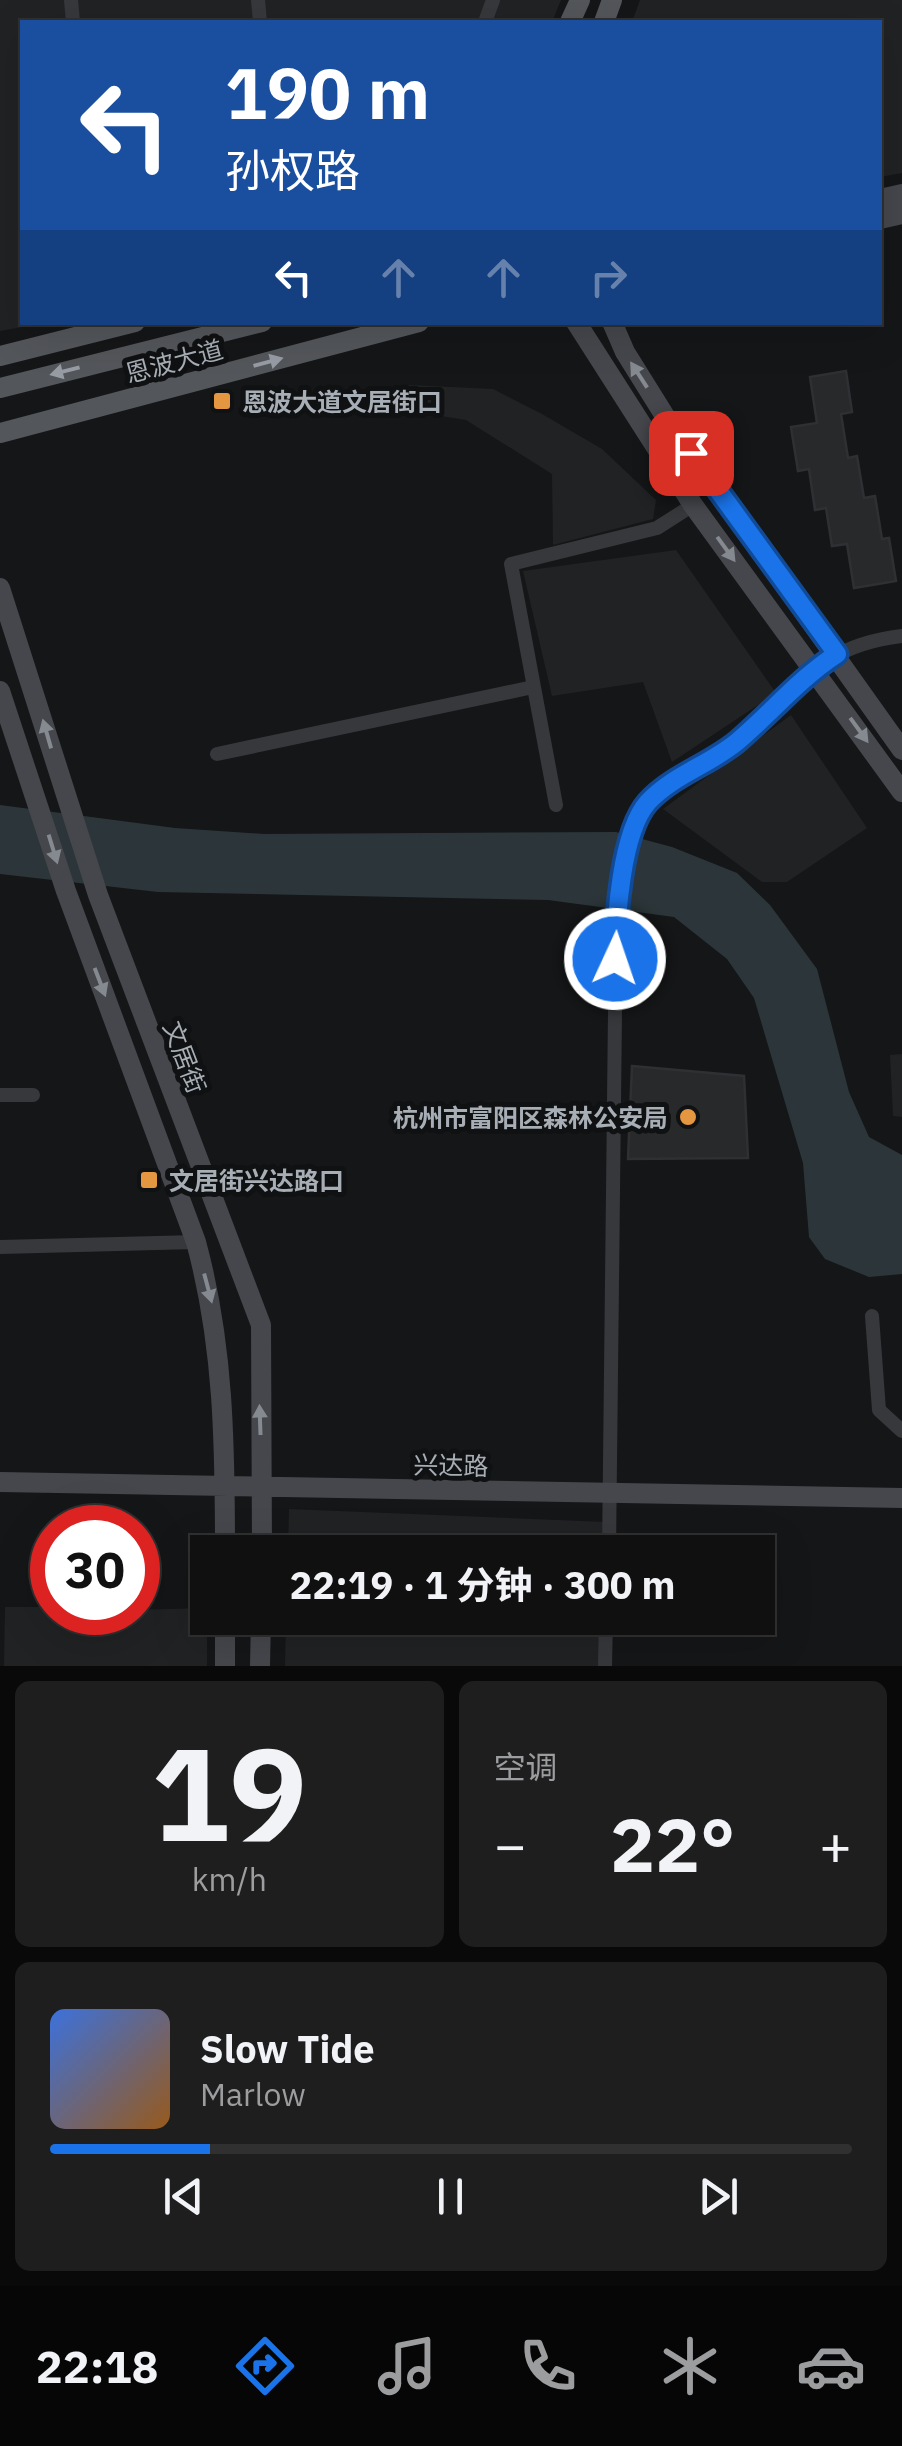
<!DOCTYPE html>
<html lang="zh">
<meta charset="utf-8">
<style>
body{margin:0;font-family:"IBM Plex Sans","Noto Sans SC",sans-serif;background:#1e1e1f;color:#f1f3f6;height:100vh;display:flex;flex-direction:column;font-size:38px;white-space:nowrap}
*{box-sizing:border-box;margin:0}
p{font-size:32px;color:#9c9d9f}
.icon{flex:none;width:55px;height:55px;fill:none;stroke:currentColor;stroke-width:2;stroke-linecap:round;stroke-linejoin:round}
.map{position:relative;height:1666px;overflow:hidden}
.drawer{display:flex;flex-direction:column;gap:15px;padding:15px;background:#090909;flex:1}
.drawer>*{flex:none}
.top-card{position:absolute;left:20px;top:20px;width:862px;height:305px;border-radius:0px;box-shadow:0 10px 40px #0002,0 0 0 2px #303031;background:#1a4fa0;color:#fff;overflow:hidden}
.speed{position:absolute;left:30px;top:1505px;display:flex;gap:20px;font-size:50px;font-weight:700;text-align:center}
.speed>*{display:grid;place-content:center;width:130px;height:130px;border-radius:50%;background:#101011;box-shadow:0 10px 40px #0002,0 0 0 2px #303031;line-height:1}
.speed .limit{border:15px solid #d22;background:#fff;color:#111}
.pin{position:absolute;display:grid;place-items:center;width:85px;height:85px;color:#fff;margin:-42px;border-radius:20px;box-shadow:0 5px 15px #0006}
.me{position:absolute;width:110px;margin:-55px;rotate:3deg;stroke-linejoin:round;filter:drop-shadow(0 0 8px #0008)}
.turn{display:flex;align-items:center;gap:35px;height:210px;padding:0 40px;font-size:45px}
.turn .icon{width:130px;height:130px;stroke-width:2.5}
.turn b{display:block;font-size:70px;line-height:85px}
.lanes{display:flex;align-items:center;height:95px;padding:0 40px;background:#0003;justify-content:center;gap:50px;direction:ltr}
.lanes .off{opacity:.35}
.big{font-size:75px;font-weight:700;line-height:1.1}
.drawer .tile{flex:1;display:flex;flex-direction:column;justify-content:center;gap:15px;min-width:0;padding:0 35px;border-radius:15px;background:#1e1e1f}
.drawer .dial{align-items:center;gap:0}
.dial b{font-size:130px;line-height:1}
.song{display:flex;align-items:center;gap:30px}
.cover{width:120px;height:120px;border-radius:15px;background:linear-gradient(135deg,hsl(220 70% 55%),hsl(30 70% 35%))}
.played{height:10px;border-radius:5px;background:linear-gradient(90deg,#1a73e8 20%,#303031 20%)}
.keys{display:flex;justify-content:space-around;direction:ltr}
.heat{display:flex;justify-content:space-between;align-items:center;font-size:55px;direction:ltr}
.drawer .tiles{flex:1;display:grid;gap:15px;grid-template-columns:1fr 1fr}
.tile:last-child{grid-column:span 2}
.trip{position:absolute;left:190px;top:1535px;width:585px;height:100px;border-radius:0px;background:#101011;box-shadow:0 10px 40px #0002,0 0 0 2px #303031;font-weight:700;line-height:100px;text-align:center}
.menu{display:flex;height:160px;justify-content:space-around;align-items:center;background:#060607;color:#9c9d9f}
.menu .icon{width:70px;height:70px}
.menu .on{color:#1a73e8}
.menu b{font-size:45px;color:#f1f3f6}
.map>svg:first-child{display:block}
.built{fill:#212224}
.water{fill:#2c363a}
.building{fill:#28292b;stroke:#2f3033;stroke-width:2.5}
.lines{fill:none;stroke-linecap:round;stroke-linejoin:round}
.street{stroke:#37383c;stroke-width:14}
.secondary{stroke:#45474c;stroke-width:20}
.primary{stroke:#53565a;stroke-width:20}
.oneway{fill:#979ca4}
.oneway2{fill:#858a91}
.route-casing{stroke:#114b97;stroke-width:25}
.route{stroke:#1a73e8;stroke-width:18}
.poi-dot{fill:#e49640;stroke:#101112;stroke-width:4}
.labels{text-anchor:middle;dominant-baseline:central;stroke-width:10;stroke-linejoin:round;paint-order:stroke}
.street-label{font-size:25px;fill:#a8aeb6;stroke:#101112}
.poi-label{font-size:25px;font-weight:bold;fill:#a8aeb6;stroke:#101112;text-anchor:start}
</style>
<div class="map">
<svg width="902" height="1666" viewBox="0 0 902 1666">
<rect width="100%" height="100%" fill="#151617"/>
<path class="built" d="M0 0H561L552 22H22V322L44 323 0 331Z
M640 0H902V173L880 177V22H632Z
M408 385 493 389 542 414 602 449 656 500 653 519 553 545 552 474 466 420 429 414Z
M676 550 776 693 672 762 643 682 552 696 523 571Z
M791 715 867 828 787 882H762L663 809Z
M902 1054V1117L893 1116 890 1055Z
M289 1509 606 1522 605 1552H288Z
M5 1607H52V1612L207 1608V1666H4Z
M286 1618H603L602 1666H285Z"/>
<path class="water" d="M0 805 175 828 264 834 616 832 672 847 737 873 770 905 817 969 849 1092 869 1137 902 1155V1274L869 1277 825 1259 809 1237 803 1163 754 998 727 959 674 917 548 900 158 892 0 874Z"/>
<path class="building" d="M846 371 852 412 841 414 848 458 857 456 864 498 875 496 882 539 889 538 896 581 854 588 847 544 832 546 826 508 815 510 809 469 798 471 791 427 817 423 810 377Z
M632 1066 744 1076 748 1158 628 1159Z"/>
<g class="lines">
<path class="street" d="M71 0 73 22
M258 0 260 22
M485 22 493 0
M217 754 533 687
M556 805 511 564 657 528 693 505
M0 1095H33
M0 1247 196 1242
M872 1316 879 1410 902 1431
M609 1552 616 921C623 885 623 831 648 802 671 776 711 764 738 742 799 691 815 646 902 636
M605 1666 606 1618"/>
<path class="secondary" d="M880 199 902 194
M880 219 902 214
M576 322 693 505 902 792
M612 322 625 352 668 421 902 750
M0 588 98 895 261 1325 262 1552
M0 691 66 891 196 1242C224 1345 225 1446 225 1552
M0 1482 902 1498
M225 1666V1618
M260 1666 261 1618"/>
<path class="primary" d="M570 22 580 0
M604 22 612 0
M0 356 135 322
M0 388 262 322
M0 433 419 322"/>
</g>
<defs><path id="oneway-solid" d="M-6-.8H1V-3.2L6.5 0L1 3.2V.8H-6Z" transform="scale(2.5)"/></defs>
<g class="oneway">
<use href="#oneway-solid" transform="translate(268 362) rotate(-15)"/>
<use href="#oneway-solid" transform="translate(65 371) rotate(166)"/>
</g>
<g class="oneway2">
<use href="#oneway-solid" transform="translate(639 375) rotate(-123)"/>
<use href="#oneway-solid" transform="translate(726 549) rotate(54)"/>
<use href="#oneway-solid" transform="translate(859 730) rotate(54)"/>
<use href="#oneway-solid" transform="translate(47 734) rotate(-106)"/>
<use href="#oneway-solid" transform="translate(53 849) rotate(73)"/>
<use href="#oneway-solid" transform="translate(100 982) rotate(69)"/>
<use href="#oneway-solid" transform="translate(208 1288) rotate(75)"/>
<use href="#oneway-solid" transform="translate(260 1420) rotate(-92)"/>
</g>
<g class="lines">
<defs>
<path id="route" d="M615 959C616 919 621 832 648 802 673 775 711 764 738 741 772 712 800 678 837 654L691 453"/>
</defs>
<use href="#route" class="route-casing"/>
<use href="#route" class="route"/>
</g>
<g class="poi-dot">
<rect x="212" y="391" width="20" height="20" rx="5"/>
<circle cx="688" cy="1117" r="10"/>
<rect x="139" y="1170" width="20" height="20" rx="5"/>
</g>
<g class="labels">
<g class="street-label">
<text transform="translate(174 361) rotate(-15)">恩波大道</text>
<text transform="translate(185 1057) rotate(69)">文居街</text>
<text transform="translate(451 1465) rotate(1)">兴达路</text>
</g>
<g class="poi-label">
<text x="242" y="401">恩波大道文居街口</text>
<text x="668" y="1117" text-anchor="end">杭州市富阳区森林公安局</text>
<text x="169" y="1180">文居街兴达路口</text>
</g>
</g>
</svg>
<div class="speed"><div class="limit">30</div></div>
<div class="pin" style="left:691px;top:453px;background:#d93025"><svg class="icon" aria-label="arrive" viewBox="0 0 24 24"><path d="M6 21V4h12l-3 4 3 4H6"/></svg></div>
<svg class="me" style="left:615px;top:959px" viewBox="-20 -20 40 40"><circle r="17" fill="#1a73e8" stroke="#fff" stroke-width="3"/><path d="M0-11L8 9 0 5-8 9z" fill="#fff"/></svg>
<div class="trip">22:19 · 1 分钟 · 300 m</div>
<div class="top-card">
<div class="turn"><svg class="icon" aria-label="left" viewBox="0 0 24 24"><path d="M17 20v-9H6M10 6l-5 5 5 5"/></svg><div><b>190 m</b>孙权路</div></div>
<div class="lanes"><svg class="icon" aria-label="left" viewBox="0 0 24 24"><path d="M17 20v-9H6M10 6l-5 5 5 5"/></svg><svg class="icon off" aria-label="ahead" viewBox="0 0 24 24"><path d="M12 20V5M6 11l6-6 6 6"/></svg><svg class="icon off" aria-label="ahead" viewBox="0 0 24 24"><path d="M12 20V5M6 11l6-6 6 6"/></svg><svg class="icon off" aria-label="right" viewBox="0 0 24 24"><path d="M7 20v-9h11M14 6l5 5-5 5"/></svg></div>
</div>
</div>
<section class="drawer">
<div class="tiles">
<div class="tile dial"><b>19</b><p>km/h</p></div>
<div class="tile"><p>空调</p>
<div class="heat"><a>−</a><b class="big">22°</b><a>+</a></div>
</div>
<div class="tile">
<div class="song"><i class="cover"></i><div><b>Slow Tide</b><p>Marlow</p></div></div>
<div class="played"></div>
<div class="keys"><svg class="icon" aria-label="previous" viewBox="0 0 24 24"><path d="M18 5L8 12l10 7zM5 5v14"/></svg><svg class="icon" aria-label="pause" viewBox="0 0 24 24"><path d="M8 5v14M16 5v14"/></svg><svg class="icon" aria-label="next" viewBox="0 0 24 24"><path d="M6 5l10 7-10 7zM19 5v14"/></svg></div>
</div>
</div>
</section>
<nav class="menu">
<b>22:18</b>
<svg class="icon on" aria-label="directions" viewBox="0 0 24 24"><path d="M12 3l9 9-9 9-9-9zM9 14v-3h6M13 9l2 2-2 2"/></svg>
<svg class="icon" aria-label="music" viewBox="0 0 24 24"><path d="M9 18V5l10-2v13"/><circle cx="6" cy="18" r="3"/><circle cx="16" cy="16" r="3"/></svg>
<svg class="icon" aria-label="phone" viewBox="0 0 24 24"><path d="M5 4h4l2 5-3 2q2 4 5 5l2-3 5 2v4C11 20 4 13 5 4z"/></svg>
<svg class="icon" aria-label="climate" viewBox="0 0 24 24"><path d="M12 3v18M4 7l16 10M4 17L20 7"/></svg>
<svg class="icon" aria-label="car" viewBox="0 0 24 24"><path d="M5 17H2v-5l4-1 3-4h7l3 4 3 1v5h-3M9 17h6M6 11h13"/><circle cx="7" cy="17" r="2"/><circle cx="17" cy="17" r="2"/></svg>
</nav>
